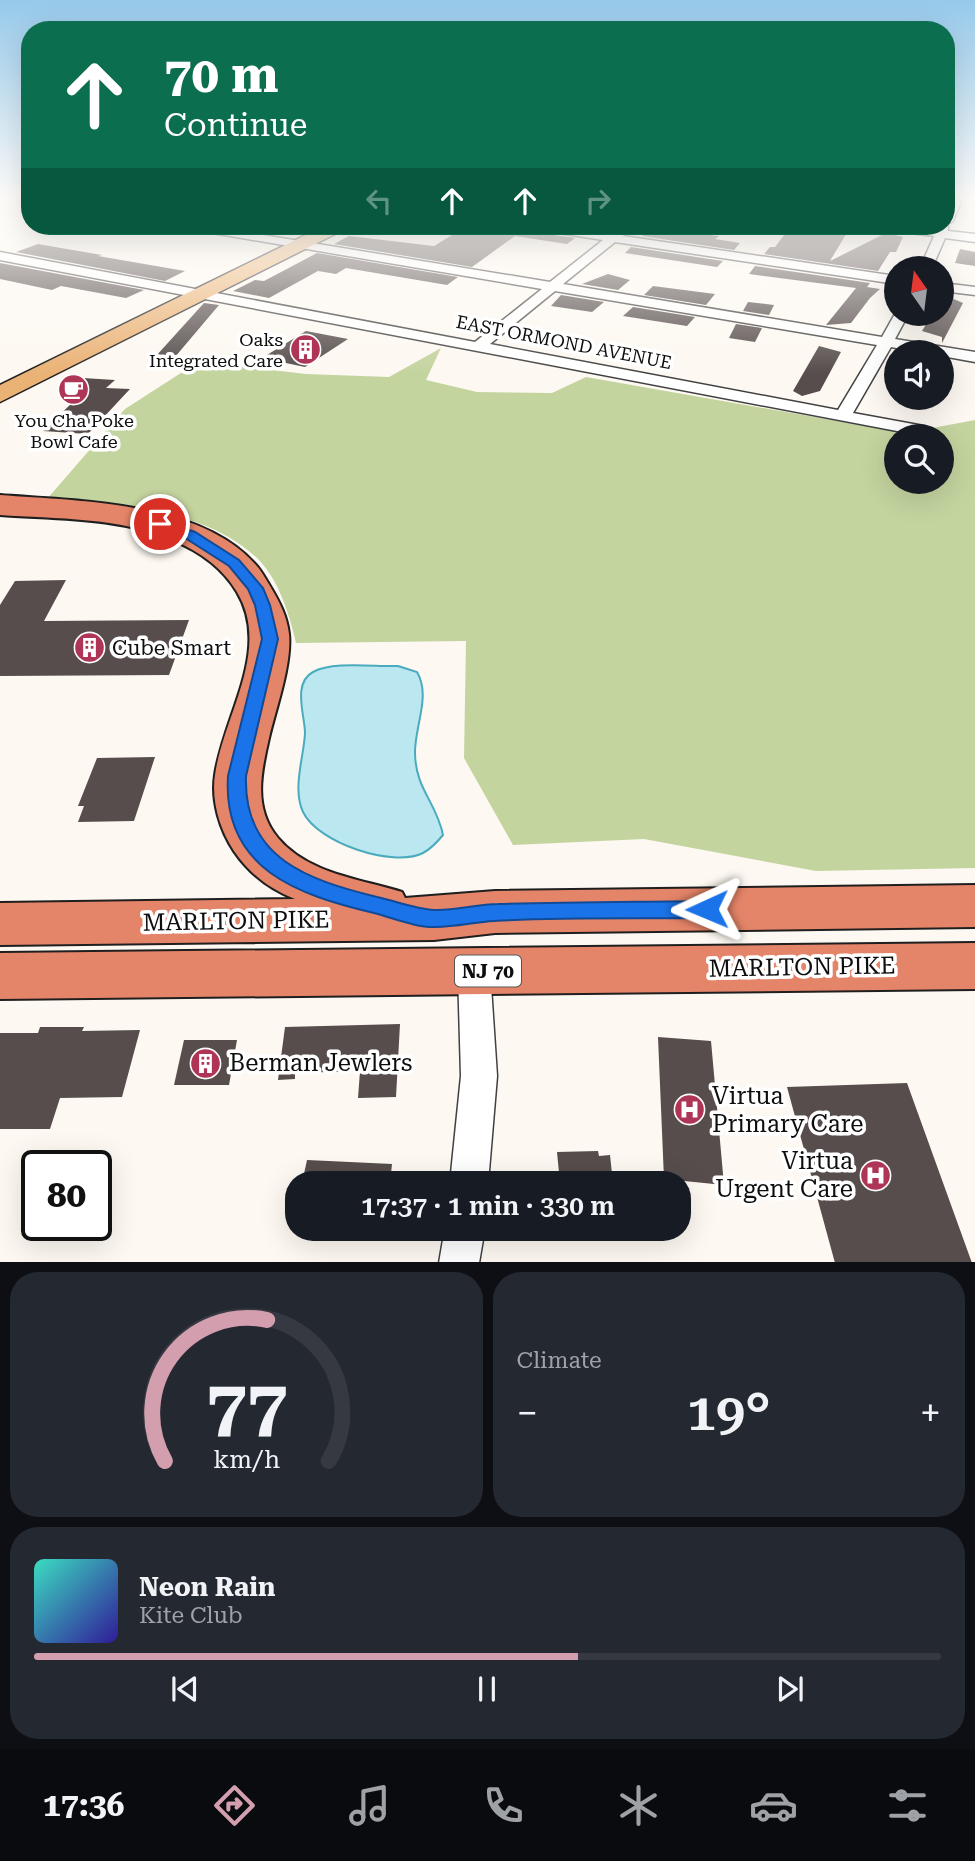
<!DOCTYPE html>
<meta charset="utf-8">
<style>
body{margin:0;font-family:"Roboto Serif",serif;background:#242831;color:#f1f3f6;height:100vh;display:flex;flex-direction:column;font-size:26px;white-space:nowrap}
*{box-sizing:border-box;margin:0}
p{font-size:23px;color:#9ea1a6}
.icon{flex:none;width:38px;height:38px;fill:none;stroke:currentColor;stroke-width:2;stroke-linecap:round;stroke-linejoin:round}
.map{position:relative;height:1262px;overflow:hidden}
.side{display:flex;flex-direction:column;gap:10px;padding:10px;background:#0d0f14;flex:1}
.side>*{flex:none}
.banner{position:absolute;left:21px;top:21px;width:934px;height:214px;border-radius:28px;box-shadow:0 7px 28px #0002;background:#0b6e4f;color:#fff;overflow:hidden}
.needle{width:46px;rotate:346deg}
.controls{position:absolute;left:884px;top:256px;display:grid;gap:14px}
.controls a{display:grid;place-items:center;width:70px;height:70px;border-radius:50%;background:#171b24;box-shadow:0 7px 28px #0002;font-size:35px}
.speed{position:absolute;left:21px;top:1150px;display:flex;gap:14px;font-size:35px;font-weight:700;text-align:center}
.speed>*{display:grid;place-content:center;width:91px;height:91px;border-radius:50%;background:#171b24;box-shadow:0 7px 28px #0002;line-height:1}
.speed .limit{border:4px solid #111;border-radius:10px;background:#fff;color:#111}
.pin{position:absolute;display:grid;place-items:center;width:60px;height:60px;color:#fff;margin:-30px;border:4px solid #fff;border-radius:50%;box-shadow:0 2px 7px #0007}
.me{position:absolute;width:77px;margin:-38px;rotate:269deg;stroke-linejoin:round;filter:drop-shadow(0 0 5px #0008)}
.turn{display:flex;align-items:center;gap:24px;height:147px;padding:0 28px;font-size:32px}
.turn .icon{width:91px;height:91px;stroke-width:2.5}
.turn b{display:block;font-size:49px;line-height:60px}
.lanes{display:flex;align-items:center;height:66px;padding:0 28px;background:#0003;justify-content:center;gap:35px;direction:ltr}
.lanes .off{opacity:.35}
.big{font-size:52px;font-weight:600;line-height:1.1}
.side .card{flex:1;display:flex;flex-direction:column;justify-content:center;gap:10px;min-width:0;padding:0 24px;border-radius:28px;background:#242831}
.side .dial{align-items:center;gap:0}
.dial svg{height:182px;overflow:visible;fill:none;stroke:#363941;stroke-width:7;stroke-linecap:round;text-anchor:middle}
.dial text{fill:#f1f3f6;stroke:none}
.song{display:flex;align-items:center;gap:21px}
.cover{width:84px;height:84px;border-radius:10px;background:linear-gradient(135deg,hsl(170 70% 55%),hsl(250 70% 35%))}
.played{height:7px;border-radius:4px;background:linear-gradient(90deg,#d39eae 60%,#363941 60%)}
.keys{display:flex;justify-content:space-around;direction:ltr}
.heat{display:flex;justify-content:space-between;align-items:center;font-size:38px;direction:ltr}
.side .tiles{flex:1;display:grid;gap:10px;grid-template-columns:1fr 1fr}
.card:last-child{grid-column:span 2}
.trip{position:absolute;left:285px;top:1171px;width:406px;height:70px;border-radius:28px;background:#171b24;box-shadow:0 7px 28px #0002;font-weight:600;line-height:70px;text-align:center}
.menu{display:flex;height:112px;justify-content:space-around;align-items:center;background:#090b0e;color:#9ea1a6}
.menu .icon{width:49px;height:49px}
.menu .selected{color:#d39eae}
.menu b{font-size:32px;color:#f1f3f6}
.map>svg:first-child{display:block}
.forest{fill:#c3d49f;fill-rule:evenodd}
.water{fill:#bbe8f0;stroke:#4aabbf;stroke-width:2}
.building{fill:#564d4c}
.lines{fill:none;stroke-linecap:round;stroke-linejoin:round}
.street-casing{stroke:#414141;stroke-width:3}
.primary-casing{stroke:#1f1f1f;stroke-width:3}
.highway-casing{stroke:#1f1f1f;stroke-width:4}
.street{fill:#fff;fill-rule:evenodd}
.primary{fill:#eab275;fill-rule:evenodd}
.highway{fill:#e48468;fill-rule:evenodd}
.route{fill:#1a73e8;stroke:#114b97;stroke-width:2}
.labels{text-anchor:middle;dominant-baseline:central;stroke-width:7;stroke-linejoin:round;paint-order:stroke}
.far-poi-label{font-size:18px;fill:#0e0e0e;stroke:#fff;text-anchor:end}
.far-street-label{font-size:18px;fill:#0e0e0e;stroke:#fff}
.shield{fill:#fff;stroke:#565656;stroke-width:2}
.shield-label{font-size:19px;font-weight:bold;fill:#0e0e0e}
.poi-label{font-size:21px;fill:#0e0e0e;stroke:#fff;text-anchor:start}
.near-street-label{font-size:24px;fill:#0e0e0e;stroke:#fff}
.near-poi-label{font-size:24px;fill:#0e0e0e;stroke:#fff;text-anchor:start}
</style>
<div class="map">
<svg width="975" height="1263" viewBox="0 0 975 1263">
<rect width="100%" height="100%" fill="#fdf8f1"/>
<path class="forest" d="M441 348 426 380 477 392 552 393 586 377 906 433 975 420V868L816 871 644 839 513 845 464 758 466 641 296 643C290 616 279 581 259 560 205 507 118 506 47 499L125 409 184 371 210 363 306 374 389 377ZM896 436H942V481H896Z"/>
<path class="water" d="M398 666 417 672C431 696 415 725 415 752 415 789 437 803 443 835 438 841 431 849 423 853 393 868 318 843 303 812 292 788 304 757 305 733 305 716 292 683 313 672 333 661 375 667 398 666Z"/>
<path class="building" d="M467 226 505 229V226H525L533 232 575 238 567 244 515 236 472 267 334 244 349 236 434 246Z
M652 226H672L668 230 719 236 715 239 740 243 734 250 642 236Z
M791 226H815L848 231 830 261 886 233 903 237 896 252H890L878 271 764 254 770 247H775Z
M38 244 102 255 98 256 185 271 165 281 16 252Z
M631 247 723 261 717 267 625 253Z
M960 249 975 252V266L955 263Z
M317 253 458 277 447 285 346 268 336 274 318 271 269 298 233 291 255 280 264 281Z
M0 263 144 290 126 298 61 286 52 290 0 279Z
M755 266 870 283 867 287 880 289 870 298 851 323 826 325 856 288 749 274Z
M608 274 630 280 618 290 582 284Z
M653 286 715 294 706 305 644 295Z
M942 294 963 303 942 343V337L922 331 933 313H942Z
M561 295 604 302 592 312 551 306Z
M748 302 774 305 769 315 743 311Z
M204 303 219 305 175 357 156 356Z
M633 307 695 317 687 326 623 316Z
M736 324 762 328 755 342 729 338Z
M306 331 348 339 305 367 262 358Z
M819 346 841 352 820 391 802 396 793 391Z
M83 378 115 380 106 388 130 389 88 434 43 431 76 399 62 398Z
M66 580 44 621 189 620 169 675 0 676V605L15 581Z
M155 757 134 821 78 822 84 806H78L97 758Z
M400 1024 396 1097 358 1098 360 1071 295 1073V1079L278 1080 285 1027Z
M40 1027H84L82 1031 140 1030 122 1097 60 1098 50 1129H0V1033H38Z
M658 1037 711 1041 724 1185 664 1179Z
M184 1040H237L229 1085H174Z
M907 1083 972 1263H835L787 1087Z
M598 1151 599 1156 610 1155 613 1183H560L557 1152Z
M307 1160 392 1164 390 1183H302Z"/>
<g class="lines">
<defs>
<path id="street" d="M12 197H30V202L13 199Z
M953 197H963L953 221 948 224V231L975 234V242L945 238 932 268H920L934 236 879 229 873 226 937 230 938 226H947V209Z
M183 226H208L550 282 603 240 533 229 527 226H555L610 234 620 228 626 232 623 236 896 276V284L615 242 563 284 882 337 896 312 909 313 895 339 975 352V362L942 356V352H917L891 347 853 413 924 426 927 430 924 434 918 435 0 260V252L475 342 542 289 189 229ZM555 291 877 345 838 410 490 344Z
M942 283 975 287V295L942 291Z
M474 957 485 961 490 971 497 1076 488 1183H450L461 1076 458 971 463 961Z
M445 1228H485L479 1263H439Z"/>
<path id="primary" d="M324 226H346L343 230 0 402V385Z"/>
<path id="highway" d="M0 495C77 501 199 501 255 564 261 570 265 578 270 586 279 601 287 616 289 634 292 664 276 708 269 738 261 772 253 809 278 838 308 874 361 879 402 892L405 898 495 891 975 885V927L495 933 434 940 0 945V903L295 899C269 889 249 873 234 851 220 830 211 801 215 775 223 716 272 650 237 592 222 567 199 551 172 540 120 517 56 519 0 515Z
M975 943V989L0 999V953Z"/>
</defs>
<use href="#street" class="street-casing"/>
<use href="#primary" class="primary-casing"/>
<use href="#highway" class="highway-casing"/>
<use href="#street" class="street"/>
<use href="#primary" class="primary"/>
<use href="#highway" class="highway"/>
</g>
<linearGradient id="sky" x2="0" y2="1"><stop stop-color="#96c9eb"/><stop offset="0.53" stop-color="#fefcf9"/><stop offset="1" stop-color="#fefcf9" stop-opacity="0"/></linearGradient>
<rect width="975" height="374" fill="url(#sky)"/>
<path class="route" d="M160 520 195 532 239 560 263 588 270 605 278 639 246 776C243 859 309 880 377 897 395 901 416 909 434 910 455 911 477 904 498 904 568 902 637 902 707 901L715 903 718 909 715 915 707 918C636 919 565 917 494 921 475 922 456 927 436 927 417 928 393 918 374 913 299 895 222 870 228 776L262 639 255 605 248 589 229 566 185 538 155 527 153 524Z"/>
<defs>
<symbol id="building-disc" viewBox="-11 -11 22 22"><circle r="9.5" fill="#af3557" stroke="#fff"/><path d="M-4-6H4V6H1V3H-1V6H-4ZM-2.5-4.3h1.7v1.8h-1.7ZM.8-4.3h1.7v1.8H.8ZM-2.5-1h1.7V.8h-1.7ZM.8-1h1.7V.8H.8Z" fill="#fff"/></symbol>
<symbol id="cafe-disc" viewBox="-11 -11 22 22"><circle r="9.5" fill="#af3557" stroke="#fff"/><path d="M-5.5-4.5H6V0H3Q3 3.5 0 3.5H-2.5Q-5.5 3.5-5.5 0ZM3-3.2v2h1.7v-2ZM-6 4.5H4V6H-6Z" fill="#fff"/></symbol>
<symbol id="hospital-disc" viewBox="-11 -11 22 22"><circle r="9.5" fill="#af3557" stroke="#fff"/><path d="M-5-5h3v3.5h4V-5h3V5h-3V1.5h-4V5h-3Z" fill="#fff"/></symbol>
</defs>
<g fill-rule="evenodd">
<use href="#building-disc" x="288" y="332" width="35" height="35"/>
<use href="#cafe-disc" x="56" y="372" width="35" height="35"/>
<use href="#building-disc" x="72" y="630" width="35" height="35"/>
<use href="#building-disc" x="188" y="1046" width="35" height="35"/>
<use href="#hospital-disc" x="672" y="1092" width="35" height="35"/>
<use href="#hospital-disc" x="858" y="1158" width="35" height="35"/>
</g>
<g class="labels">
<g class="far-poi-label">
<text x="283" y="339">Oaks<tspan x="283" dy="21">Integrated Care</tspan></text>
<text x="74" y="420" text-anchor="middle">You Cha Poke<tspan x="74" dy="21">Bowl Cafe</tspan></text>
</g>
<g class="far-street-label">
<text transform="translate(564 342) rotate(11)">EAST ORMOND AVENUE</text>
</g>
<rect class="shield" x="455" y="955.5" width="66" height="31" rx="5"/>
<g class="shield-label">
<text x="488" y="971">NJ 70</text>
</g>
<g class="poi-label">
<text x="112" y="648">Cube Smart</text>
</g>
<g class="near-street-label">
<text transform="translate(236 921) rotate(-1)">MARLTON PIKE</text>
<text transform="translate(802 967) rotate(-1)">MARLTON PIKE</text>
</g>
<g class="near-poi-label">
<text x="229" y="1063">Berman Jewlers</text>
<text x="712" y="1096">Virtua<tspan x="712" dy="28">Primary Care</tspan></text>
<text x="853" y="1161" text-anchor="end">Virtua<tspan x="853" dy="28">Urgent Care</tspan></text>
</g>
</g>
</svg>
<div class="controls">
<a><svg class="needle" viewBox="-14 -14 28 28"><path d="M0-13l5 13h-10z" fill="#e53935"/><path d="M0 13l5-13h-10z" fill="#9ea1a6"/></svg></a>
<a><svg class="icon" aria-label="sound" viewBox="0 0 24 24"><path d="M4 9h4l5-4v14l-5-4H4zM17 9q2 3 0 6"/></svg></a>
<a><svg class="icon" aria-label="search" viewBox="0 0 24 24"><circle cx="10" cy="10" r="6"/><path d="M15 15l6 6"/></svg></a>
</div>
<div class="speed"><div class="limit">80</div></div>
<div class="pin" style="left:160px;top:524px;background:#d93025"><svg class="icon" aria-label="arrive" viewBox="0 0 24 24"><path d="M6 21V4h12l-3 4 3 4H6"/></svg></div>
<svg class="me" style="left:707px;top:909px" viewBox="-20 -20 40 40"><path d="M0-17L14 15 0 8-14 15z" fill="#1a73e8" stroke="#fff" stroke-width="4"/></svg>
<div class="trip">17:37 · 1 min · 330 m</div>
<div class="banner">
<div class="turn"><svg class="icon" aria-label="ahead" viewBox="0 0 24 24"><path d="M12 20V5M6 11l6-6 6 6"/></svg><div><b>70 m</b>Continue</div></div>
<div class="lanes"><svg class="icon off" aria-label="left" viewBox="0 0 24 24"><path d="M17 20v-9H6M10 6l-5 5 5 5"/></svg><svg class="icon" aria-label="ahead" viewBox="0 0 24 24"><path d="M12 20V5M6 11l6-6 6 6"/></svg><svg class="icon" aria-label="ahead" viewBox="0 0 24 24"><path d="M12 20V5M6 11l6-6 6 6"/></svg><svg class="icon off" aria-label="right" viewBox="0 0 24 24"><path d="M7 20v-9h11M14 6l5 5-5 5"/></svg></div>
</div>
</div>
<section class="side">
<div class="tiles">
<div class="card dial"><svg viewBox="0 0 100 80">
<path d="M14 69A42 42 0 1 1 86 69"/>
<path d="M14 69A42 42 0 0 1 59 7" stroke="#d39eae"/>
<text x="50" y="56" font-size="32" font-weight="700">77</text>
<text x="50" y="72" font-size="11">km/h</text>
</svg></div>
<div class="card"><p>Climate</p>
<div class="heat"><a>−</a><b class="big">19°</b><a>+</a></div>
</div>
<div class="card">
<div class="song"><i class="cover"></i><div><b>Neon Rain</b><p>Kite Club</p></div></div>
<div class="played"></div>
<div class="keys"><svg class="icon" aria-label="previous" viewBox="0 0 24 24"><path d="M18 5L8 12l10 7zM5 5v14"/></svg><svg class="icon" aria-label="pause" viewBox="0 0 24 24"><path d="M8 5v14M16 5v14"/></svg><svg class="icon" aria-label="next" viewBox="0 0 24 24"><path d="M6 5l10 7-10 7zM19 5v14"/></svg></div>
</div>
</div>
</section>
<nav class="menu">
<b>17:36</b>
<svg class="icon selected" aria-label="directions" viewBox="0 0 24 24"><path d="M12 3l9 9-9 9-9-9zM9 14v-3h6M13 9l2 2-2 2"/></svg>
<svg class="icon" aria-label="music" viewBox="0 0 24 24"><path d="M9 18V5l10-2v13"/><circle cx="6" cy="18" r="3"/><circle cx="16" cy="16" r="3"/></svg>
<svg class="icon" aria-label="phone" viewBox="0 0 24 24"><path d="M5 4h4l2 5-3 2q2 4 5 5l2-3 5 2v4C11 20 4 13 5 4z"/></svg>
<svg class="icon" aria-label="climate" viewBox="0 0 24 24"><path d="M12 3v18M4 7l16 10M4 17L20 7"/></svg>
<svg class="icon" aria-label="car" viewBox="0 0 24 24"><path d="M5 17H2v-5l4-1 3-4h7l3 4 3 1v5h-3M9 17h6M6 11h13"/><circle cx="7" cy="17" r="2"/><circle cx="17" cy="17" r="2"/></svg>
<svg class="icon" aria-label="filters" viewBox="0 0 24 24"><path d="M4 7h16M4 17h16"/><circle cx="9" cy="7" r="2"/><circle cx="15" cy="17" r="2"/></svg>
</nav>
